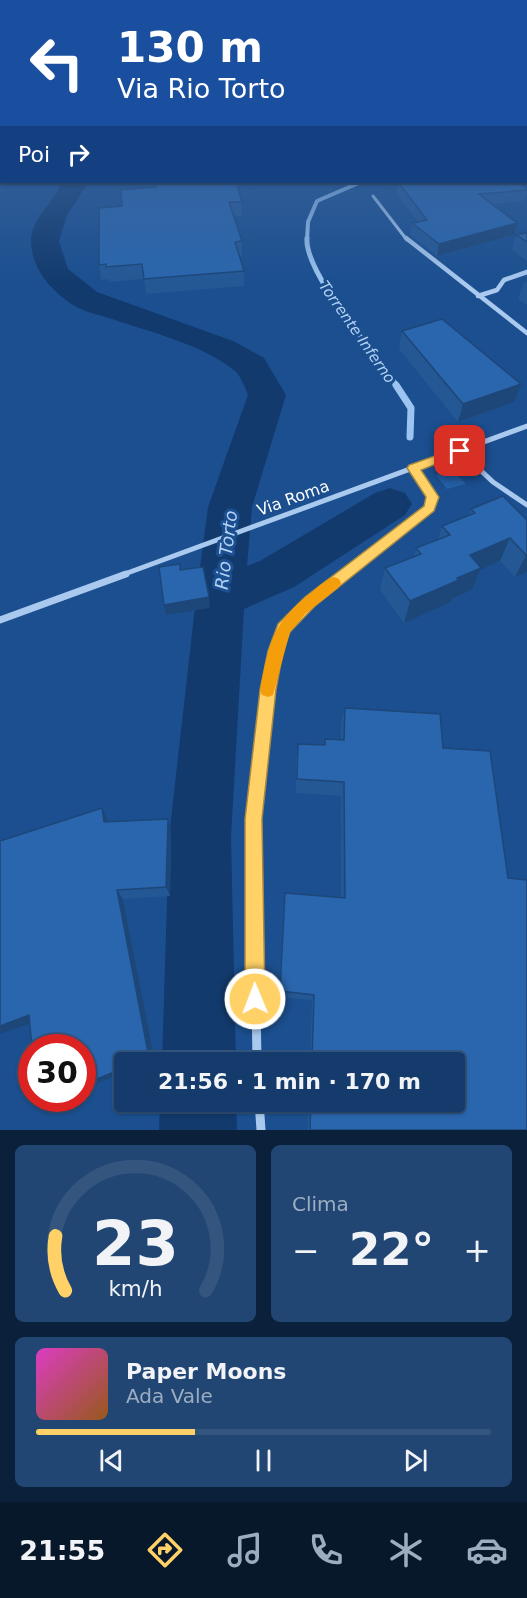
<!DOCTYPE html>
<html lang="it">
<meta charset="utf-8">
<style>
body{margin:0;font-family:"DejaVu Sans",sans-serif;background:#214673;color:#f1f3f6;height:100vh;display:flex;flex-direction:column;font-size:22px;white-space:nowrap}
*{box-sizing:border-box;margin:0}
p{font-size:20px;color:#9dadc1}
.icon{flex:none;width:33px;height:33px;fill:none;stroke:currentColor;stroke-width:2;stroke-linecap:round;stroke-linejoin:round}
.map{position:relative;height:1130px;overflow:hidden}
.details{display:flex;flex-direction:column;gap:15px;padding:15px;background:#0b203b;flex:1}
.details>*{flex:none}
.hud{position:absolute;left:0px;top:0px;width:528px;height:183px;box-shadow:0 2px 4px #0004,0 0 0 2px #33557e;background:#1a4fa0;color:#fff;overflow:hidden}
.speed{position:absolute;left:18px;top:1034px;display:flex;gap:12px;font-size:30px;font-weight:700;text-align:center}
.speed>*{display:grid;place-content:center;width:78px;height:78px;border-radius:50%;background:#143b6b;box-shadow:0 2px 4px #0004,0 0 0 2px #33557e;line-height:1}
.speed .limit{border:9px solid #d22;background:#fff;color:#111}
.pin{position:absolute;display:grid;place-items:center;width:51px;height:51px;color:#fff;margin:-26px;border-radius:12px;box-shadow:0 3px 9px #0006}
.me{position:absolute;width:66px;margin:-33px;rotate:359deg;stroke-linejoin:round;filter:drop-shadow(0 0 4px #0008)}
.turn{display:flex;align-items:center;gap:21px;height:126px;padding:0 18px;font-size:27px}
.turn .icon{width:78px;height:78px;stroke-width:2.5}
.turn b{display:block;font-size:42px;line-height:51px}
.then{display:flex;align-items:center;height:57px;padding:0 18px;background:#0003;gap:12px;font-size:22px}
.big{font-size:45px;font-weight:700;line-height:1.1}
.details .tile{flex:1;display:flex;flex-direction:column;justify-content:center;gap:9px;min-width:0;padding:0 21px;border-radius:9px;background:#214673}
.details .dial{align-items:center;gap:0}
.dial svg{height:156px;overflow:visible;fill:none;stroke:#33557e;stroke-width:7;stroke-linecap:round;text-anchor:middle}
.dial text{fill:#f1f3f6;stroke:none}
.song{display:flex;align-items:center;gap:18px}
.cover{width:72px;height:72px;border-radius:9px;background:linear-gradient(135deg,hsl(310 70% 55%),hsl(30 70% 35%))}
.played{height:6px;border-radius:3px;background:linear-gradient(90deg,#ffd166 35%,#33557e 35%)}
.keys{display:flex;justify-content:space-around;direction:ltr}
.heat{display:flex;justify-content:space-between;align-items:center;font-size:33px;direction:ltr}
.details .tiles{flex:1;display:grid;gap:15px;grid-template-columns:1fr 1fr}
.tile:last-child{grid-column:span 2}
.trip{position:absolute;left:114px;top:1052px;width:351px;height:60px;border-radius:6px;background:#143b6b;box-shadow:0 2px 4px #0004,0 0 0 2px #33557e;font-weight:700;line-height:60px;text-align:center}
.dock{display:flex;height:96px;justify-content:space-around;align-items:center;background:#08182b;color:#9dadc1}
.dock .icon{width:42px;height:42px}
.dock .on{color:#ffd166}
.dock b{font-size:27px;color:#f1f3f6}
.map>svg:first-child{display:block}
.green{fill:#2461a8}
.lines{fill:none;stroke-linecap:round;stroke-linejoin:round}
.stream-far2{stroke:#9cc4f0;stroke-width:4}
.stream-far1{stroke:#9cc4f0;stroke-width:5}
.stream{stroke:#9cc4f0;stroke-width:7}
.river{fill:#123a6d;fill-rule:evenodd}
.minor-far4{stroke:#a9c9ee;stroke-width:3}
.minor-far3{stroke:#a9c9ee;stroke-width:4.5}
.minor-far2{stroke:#a9c9ee;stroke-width:5}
.minor-far1{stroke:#a9c9ee;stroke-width:7}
.minor{stroke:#a9c9ee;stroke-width:9}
.primary{fill:#f0f6ff;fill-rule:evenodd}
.wall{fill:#245895}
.shaded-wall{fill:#1d4779}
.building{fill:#2a66ad;stroke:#1d4779;stroke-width:1.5}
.route{fill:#ffd166;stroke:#a68842;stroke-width:1.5}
.slow{fill:#f59e0b}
.labels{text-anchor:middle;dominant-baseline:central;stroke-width:6;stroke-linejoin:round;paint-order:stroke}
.far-water-label{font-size:15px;font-style:italic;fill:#b5d3f5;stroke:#1b4f8f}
.street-label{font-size:16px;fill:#fff;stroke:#1b4f8f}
.water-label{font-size:18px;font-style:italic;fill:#b5d3f5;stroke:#1b4f8f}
</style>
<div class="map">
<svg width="527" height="1130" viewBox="0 0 527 1130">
<rect width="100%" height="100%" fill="#1b4f8f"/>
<path class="green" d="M443 471 458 476 466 484 447 489 436 475Z"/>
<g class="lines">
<path class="stream-far2" d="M307 240 308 222 317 201 361 182"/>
<path class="stream-far1" d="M307 238C304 273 376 354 397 386"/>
<path class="stream" d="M396 385 411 408 410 437"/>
<path class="river" d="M61 182H86L85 188 67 215 59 241 68 269 97 292 233 341 264 358 286 395 252 507 247 566 260 561 375 493 390 488 405 493 412 504 405 515 294 587 244 609 231 837 236 1062H162L169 837 196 598 208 507 248 395C245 388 241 376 235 371 204 345 150 332 112 319 100 315 84 312 73 305 51 290 33 271 31 243 30 218 55 203 61 182Z
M160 1101H236L237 1130H159Z"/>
<path class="minor-far4" d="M373 196 407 240"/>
<path class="minor-far3" d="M406 238 527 333
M478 296 497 290 504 280 527 272"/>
<path class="minor-far2" d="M460 451 493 482 527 505
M122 575 527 426
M345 575 430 508 432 497 413 468"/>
<path class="minor-far1" d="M0 620 126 574
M253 818 266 703 275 651 284 628 300 610 346 574"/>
<path class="minor" d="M253 816 257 1062
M259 1101 261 1130"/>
<path class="primary" d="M0 126H2L0 131Z"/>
</g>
<path class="wall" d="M387 182H394L392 187Z
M398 182H520L526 187 527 182V196L525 201 492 204 514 235 437 256 410 235 412 223 418 222 396 192Z
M242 202V216H234L242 241V256H240L244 271V286L146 294 144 279 109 282V279L101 280 99 265 122 206Z
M527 233V261L512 250 516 235Z
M527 281V305L518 299 523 283Z
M402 331 514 402 458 422 399 349Z
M471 509 527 520V572L515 577 500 561 480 570 472 590 453 598 451 602 404 623 380 590 385 568 414 557 416 548 438 539 442 526 468 516Z
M345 708 443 748 527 1130H308V1101H454V1062H310L312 1000 279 997 284 903 341 898V796L296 793V759L298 744 324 745 325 739 341 740V723Z
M102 808 108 822 168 819 171 830 170 896 123 899 155 1061 124 1062V1073L82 1089V1047L30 1023 0 1034V841Z"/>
<path class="shaded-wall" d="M517 223 514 235 437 256 439 244Z
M521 384 514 402 458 422 463 404Z
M510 538 500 561 480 570 472 590 453 598 451 602 404 623 410 601 470 555Z
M527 554V572L515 577 526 555Z
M209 597 210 608 166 615 164 605Z
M102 808 108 820 110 833 104 822Z
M168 819 171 830 170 896 166 887Z
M117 890 123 899 155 1061 151 1062H140Z
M29 1015 40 1020 0 1034V1026Z
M124 1068V1073L82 1089V1085Z
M49 1098H61L48 1103H37Z"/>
<path class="building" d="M155 182H236L242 202H229L242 241 235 242 244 271 144 279 142 264 106 267V264L99 265V208L122 206 121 190 156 187Z
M398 182H520L527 188V190L479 194 517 223 439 244 412 223 427 220Z
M527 233V242L516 235Z
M442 319 521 384 463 404 402 331Z
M503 496 527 520V554L526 555 510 538 470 555 481 568 457 578 459 580 410 601 385 568 421 554 416 548 450 535 442 526 475 513 471 509Z
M180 564V570L203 567 209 597 164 605 159 567Z
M345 708 440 714 443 748 490 751 508 878 527 880V1130H310L311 1101H454V1062H312L314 995 280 991 285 893 345 898 344 782 297 779 298 744 325 745V739L344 740Z
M102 808 104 822 168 819 166 887 117 890 149 1058 140 1062H124V1068L82 1085V1047H32L29 1015 0 1026V841Z
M37 1098H49L37 1103Z"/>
<linearGradient id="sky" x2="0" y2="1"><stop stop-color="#0f2b4f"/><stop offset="0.44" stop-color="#39639b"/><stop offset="1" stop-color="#39639b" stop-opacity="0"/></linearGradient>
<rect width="527" height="284" fill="url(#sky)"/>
<path class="route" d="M460 447 465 451 464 453 421 470 439 497 434 511 315 606 290 632 283 651 276 690 262 819 265 999 262 1006 255 1009 248 1006 245 999V819L260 690 268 651 278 624 305 597 424 506 426 497 407 468 409 465Z"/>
<path class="slow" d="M334 577 339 579 341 583 339 587 305 614 290 632 273 695 268 697 262 695 260 690C269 643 272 623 311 593 318 587 325 580 334 577Z"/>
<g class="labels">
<g class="far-water-label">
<text transform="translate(357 332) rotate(55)">Torrente Inferno</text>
</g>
<g class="street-label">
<text transform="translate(293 498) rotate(-20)">Via Roma</text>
</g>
<g class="water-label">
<text transform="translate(226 550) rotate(-83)">Rio Torto</text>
</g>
</g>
</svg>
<div class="speed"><div class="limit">30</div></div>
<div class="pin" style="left:460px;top:451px;background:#d93025"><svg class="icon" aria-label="arrive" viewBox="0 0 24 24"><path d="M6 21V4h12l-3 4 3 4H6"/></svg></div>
<svg class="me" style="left:255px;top:999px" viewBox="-20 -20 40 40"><circle r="17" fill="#ffd166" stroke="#fff" stroke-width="3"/><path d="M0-11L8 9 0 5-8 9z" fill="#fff"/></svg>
<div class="trip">21:56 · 1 min · 170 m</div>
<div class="hud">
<div class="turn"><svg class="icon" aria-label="left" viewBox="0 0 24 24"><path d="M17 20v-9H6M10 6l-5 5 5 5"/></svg><div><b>130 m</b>Via Rio Torto</div></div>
<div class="then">Poi<svg class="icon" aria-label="right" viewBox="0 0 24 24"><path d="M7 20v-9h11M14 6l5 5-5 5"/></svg></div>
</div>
</div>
<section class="details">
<div class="tiles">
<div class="tile dial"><svg viewBox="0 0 100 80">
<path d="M14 69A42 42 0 1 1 86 69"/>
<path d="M14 69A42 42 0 0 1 9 41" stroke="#ffd166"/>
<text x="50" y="56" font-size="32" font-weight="700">23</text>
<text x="50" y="72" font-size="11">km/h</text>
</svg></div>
<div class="tile"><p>Clima</p>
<div class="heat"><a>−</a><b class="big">22°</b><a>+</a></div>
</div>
<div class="tile">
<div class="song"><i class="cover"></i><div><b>Paper Moons</b><p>Ada Vale</p></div></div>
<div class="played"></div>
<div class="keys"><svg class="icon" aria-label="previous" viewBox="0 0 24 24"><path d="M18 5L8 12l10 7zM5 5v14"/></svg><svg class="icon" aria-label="pause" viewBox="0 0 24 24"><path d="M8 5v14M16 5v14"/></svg><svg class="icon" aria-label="next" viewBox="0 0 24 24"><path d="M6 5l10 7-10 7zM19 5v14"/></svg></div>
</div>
</div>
</section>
<nav class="dock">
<b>21:55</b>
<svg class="icon on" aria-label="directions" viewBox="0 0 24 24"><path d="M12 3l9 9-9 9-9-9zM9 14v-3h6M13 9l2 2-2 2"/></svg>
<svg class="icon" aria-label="music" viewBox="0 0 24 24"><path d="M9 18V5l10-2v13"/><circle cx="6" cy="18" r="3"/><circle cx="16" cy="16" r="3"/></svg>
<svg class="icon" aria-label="phone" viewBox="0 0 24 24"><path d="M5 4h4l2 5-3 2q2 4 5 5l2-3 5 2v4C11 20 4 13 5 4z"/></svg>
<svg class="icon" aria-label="climate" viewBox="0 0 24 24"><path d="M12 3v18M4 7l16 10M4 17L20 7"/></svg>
<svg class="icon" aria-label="car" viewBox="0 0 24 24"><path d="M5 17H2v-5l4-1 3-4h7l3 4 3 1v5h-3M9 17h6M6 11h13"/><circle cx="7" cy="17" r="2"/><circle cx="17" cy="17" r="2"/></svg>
</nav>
